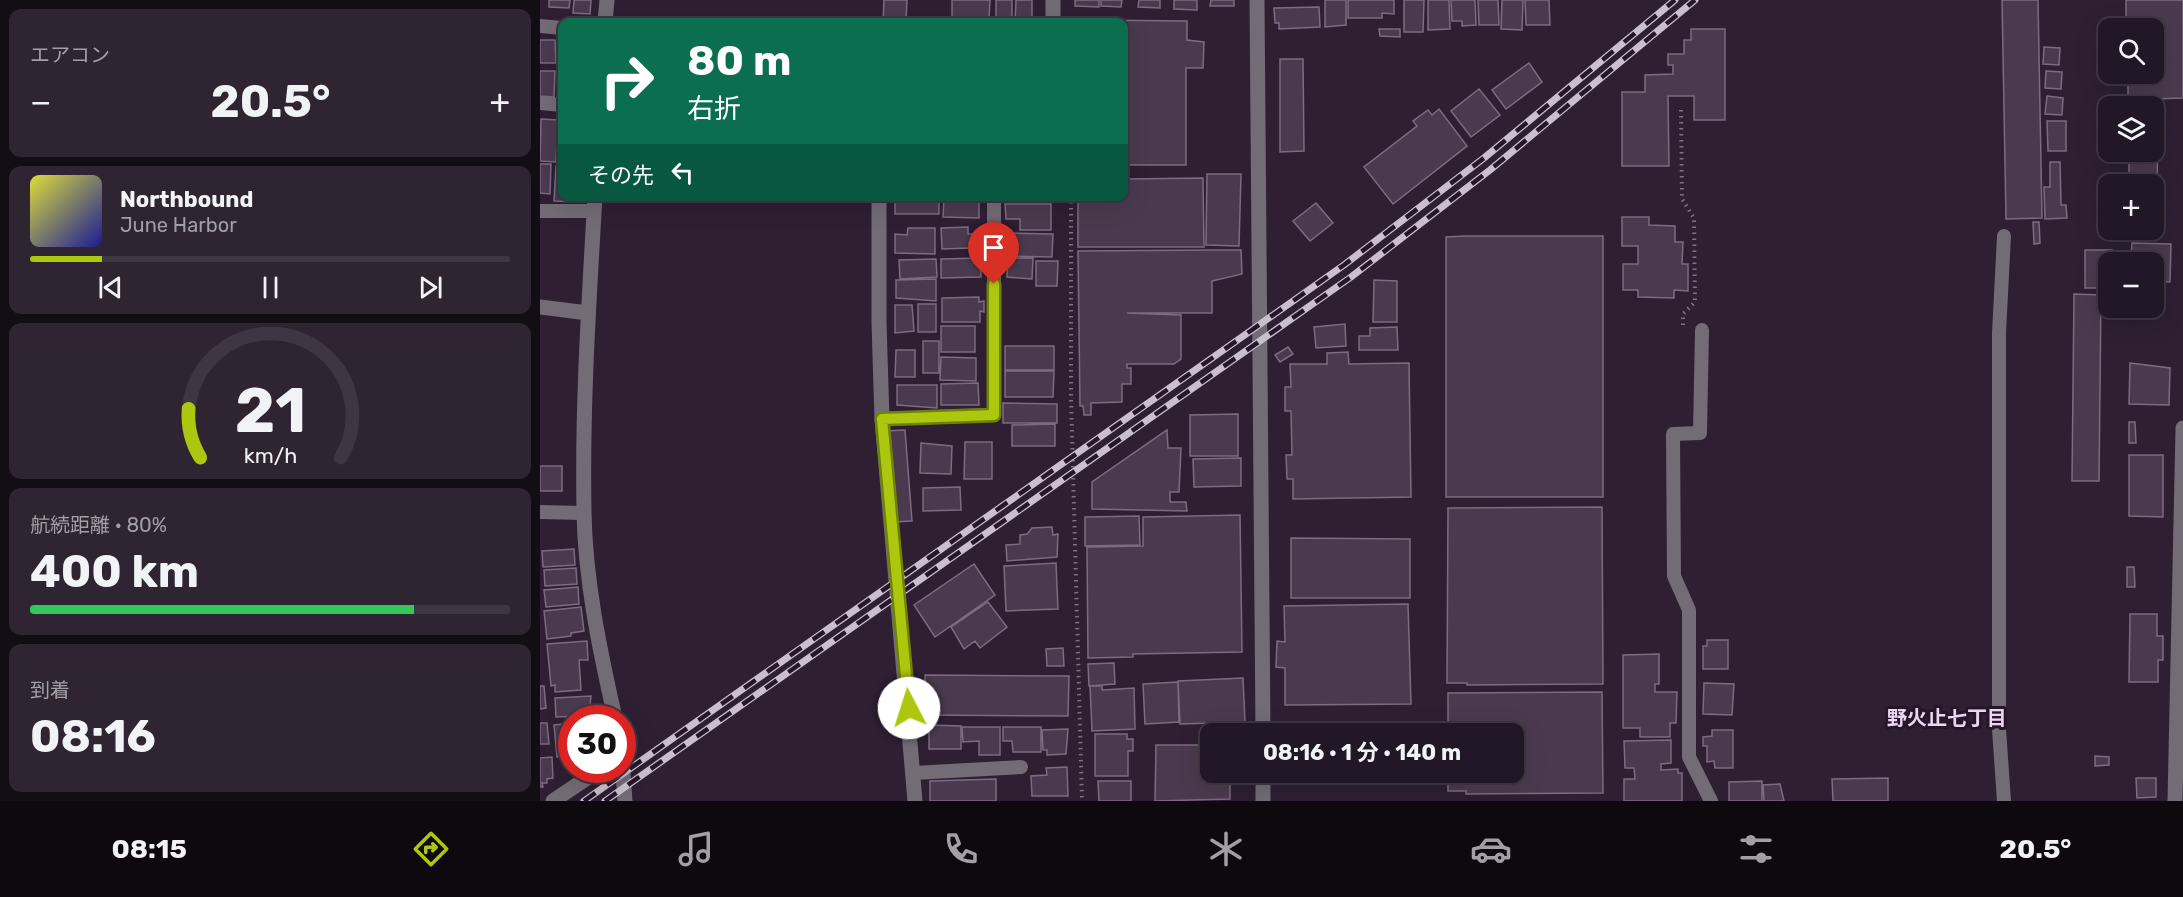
<!DOCTYPE html>
<html lang="ja">
<meta charset="utf-8">
<style>
body{margin:0;font-family:Rubik,"Noto Sans JP",sans-serif;background:#2e2432;color:#f1f3f6;height:100vh;display:flex;flex-direction:column;font-size:22px;white-space:nowrap}
*{box-sizing:border-box;margin:0}
p{font-size:20px;color:#a29fa7}
.icon{flex:none;width:33px;height:33px;fill:none;stroke:currentColor;stroke-width:2;stroke-linecap:round;stroke-linejoin:round}
.map{position:relative;flex:1;overflow:hidden}
.side{display:flex;flex-direction:column;gap:9px;padding:9px;background:#130d15;width:540px}
.side>*{flex:none}
.top-card{position:absolute;left:18px;top:18px;width:570px;height:183px;border-radius:12px;box-shadow:0 6px 24px #0002,0 0 0 2px #3f3643;background:#0b6e4f;color:#fff;overflow:hidden}
.controls{position:absolute;left:1558px;top:18px;display:grid;gap:12px}
.controls a{display:grid;place-items:center;width:66px;height:66px;border-radius:12px;background:#221726;box-shadow:0 6px 24px #0002,0 0 0 2px #3f3643;font-size:30px}
.speed{position:absolute;left:18px;top:705px;display:flex;gap:12px;font-size:30px;font-weight:700;text-align:center}
.speed>*{display:grid;place-content:center;width:78px;height:78px;border-radius:50%;background:#221726;box-shadow:0 6px 24px #0002,0 0 0 2px #3f3643;line-height:1}
.speed .limit{border:9px solid #d22;background:#fff;color:#111}
.pin{position:absolute;display:grid;place-items:center;width:51px;height:51px;color:#fff;margin:-62px -26px;border-radius:50% 50% 50% 0;rotate:-45deg;box-shadow:0 0 6px #0007}
.pin .icon{rotate:45deg}
.me{position:absolute;width:66px;margin:-33px;rotate:355deg;stroke-linejoin:round;filter:drop-shadow(0 0 4px #0008)}
.turn{display:flex;align-items:center;gap:21px;height:126px;padding:0 30px;font-size:27px}
.turn .icon{width:78px;height:78px;stroke-width:2.5}
.turn b{display:block;font-size:42px;line-height:51px}
.then{display:flex;align-items:center;height:57px;padding:0 30px;background:#0003;gap:12px;font-size:22px}
.big{font-size:45px;font-weight:700;line-height:1.1}
.side .card{flex:1;display:flex;flex-direction:column;justify-content:center;gap:9px;min-width:0;padding:0 21px;border-radius:12px;background:#2e2432}
.side .dial{align-items:center;gap:0}
.dial svg{height:156px;overflow:visible;fill:none;stroke:#3f3643;stroke-width:7;stroke-linecap:round;text-anchor:middle}
.dial text{fill:#f1f3f6;stroke:none}
.song{display:flex;align-items:center;gap:18px}
.cover{width:72px;height:72px;border-radius:9px;background:linear-gradient(135deg,hsl(60 70% 55%),hsl(240 70% 35%))}
.played{height:6px;border-radius:3px;background:linear-gradient(90deg,#adc60e 15%,#3f3643 15%)}
.keys{display:flex;justify-content:space-around;direction:ltr}
.heat{display:flex;justify-content:space-between;align-items:center;font-size:33px;direction:ltr}
.charge{height:9px;border-radius:4px;background:linear-gradient(90deg,#34c759 80%,#3f3643 0)}
.trip{position:absolute;left:660px;top:723px;width:324px;height:60px;border-radius:12px;background:#221726;box-shadow:0 6px 24px #0002,0 0 0 2px #3f3643;font-weight:700;line-height:60px;text-align:center}
.menu{display:flex;height:96px;justify-content:space-around;align-items:center;background:#0e090f;color:#a29fa7}
.menu .icon{width:42px;height:42px}
.menu .selected{color:#adc60e}
.menu b{font-size:27px;color:#f1f3f6}
main{display:flex;flex:1;min-height:0}
.map>svg:first-child{display:block}
.building{fill:#4a3a4f;stroke:#7d6b83;stroke-width:1.5}
.lines{fill:none;stroke-linecap:round;stroke-linejoin:round}
.path{stroke:#7e7183;stroke-width:4;stroke-dasharray:1.5 4.5;stroke-linecap:butt}
.service{stroke:#736b76;stroke-width:14}
.minor{stroke:#736b76;stroke-width:15}
.rail-casing{stroke:#cabfce;stroke-width:7}
.rail{stroke:#251629;stroke-width:4.5;stroke-dasharray:14;stroke-linecap:butt}
.route-casing{stroke:#708109;stroke-width:15}
.route{stroke:#adc60e;stroke-width:10}
.labels{text-anchor:middle;dominant-baseline:central;stroke-width:6;stroke-linejoin:round;paint-order:stroke}
.neighbourhood-label{font-size:20px;font-weight:bold;fill:#ebd6f1;stroke:#251629}
</style>
<main>
<section class="side">
<div class="card"><p>エアコン</p>
<div class="heat"><a>−</a><b class="big">20.5°</b><a>+</a></div>
</div>
<div class="card">
<div class="song"><i class="cover"></i><div><b>Northbound</b><p>June Harbor</p></div></div>
<div class="played"></div>
<div class="keys"><svg class="icon" aria-label="previous" viewBox="0 0 24 24"><path d="M18 5L8 12l10 7zM5 5v14"/></svg><svg class="icon" aria-label="pause" viewBox="0 0 24 24"><path d="M8 5v14M16 5v14"/></svg><svg class="icon" aria-label="next" viewBox="0 0 24 24"><path d="M6 5l10 7-10 7zM19 5v14"/></svg></div>
</div>
<div class="card dial"><svg viewBox="0 0 100 80">
<path d="M14 69A42 42 0 1 1 86 69"/>
<path d="M14 69A42 42 0 0 1 8 44" stroke="#adc60e"/>
<text x="50" y="56" font-size="32" font-weight="700">21</text>
<text x="50" y="72" font-size="11">km/h</text>
</svg></div>
<div class="card"><p>航続距離 · 80%</p><b class="big">400 km</b><div class="charge"></div></div>
<div class="card"><p>到着</p><b class="big">08:16</b></div>
</section>
<div class="map">
<svg width="1643" height="801" viewBox="0 0 1643 801">
<rect width="100%" height="100%" fill="#2e1f33"/>
<path class="building" d="M9 0H30L29 8 9 7Z
M34 0H51L50 14 33 13Z
M344 0H367L366 22H343Z
M412 0H450L449 19H412Z
M456 0H472V22H456Z
M476 0H492V22H475Z
M535 0H559V7L535 6Z
M561 0H582L581 7 561 6Z
M599 0H620V8L598 7Z
M634 0H657V10L634 9Z
M671 0H694V6H670Z
M785 0H806V25L785 27Z
M808 0H854V14L842 13V18H808Z
M864 0H884L883 32H864Z
M888 0H909L910 29 888 30Z
M911 0H935L936 25 922 26V21H912Z
M938 0H958L959 25H939Z
M962 0H983L982 30 961 29Z
M985 0H1009L1010 25H986Z
M1462 0H1498L1502 218 1466 219Z
M1586 0H1643V98L1588 100V74H1614V28H1586Z
M779 7 780 27 739 29V23H735L734 8Z
M548 20 647 21V40L664 42 663 68H646V165H584V22H548Z
M839 29H860V37L840 36Z
M1151 29H1185V120H1154V96H1128L1129 166H1082V92H1105V75L1133 74V65H1128V54H1144V40H1151Z
M0 40H15L16 63H0Z
M1504 47 1520 48 1519 65 1503 64Z
M740 59H763L764 151 740 152Z
M989 63 1002 82 966 109 952 90Z
M0 71H15L14 97 0 96Z
M1506 71 1522 72 1521 89 1505 88Z
M939 89 960 115 931 137 911 111Z
M1507 96 1523 98 1522 115 1505 114Z
M899 109 927 146 853 204 824 167 877 126 873 121 888 110 892 115Z
M1 119 18 120 16 162 0 161Z
M1614 120H1618L1617 201H1614V184H1589V152H1614Z
M1507 121H1526V151H1508Z
M20 123 22 124V163L18 162Z
M1510 162H1520L1521 205H1526L1527 218 1505 219 1504 187H1510Z
M0 164H11L10 194 0 193Z
M16 166H22V196H40V202L14 201Z
M667 174H701L699 246 666 245Z
M663 178 664 247H538V196H584V179Z
M359 196H399V214H355V199L359 200Z
M439 196V218L403 217 404 197Z
M776 203 793 223 770 241 753 221Z
M465 204H511V230H480V219H466Z
M1614 209H1620V235H1588V230H1614Z
M1082 217H1109V225L1135 226V242H1143L1142 264H1148V291L1134 290V298L1098 297V290H1083V264H1098V246H1082Z
M1493 222H1499L1500 243 1494 244Z
M428 227V234H445L446 252H430V248L402 249 401 228Z
M368 228H395V254L355 253V234L367 235Z
M468 233 513 234 512 257 468 256Z
M926 236H1063V497H906V237Z
M1592 243 1631 244 1630 282 1614 281V262H1591Z
M673 250H701L702 274 672 281V313H587L641 315V359L634 364H587V368H591V384H582V402L551 403V415H544L543 406H540L538 251Z
M1545 250H1572V262H1569V271H1566L1565 288H1545Z
M440 258 441 277 401 278V259Z
M468 258H493L492 279 467 277Z
M396 259 397 277 360 279 359 260Z
M496 261H518L517 286H496Z
M396 279V301L356 298V280Z
M834 280 857 281V322H833Z
M1534 294 1561 295 1559 481H1532Z
M439 297V302L444 301V312L440 311V322H402V298Z
M378 304H396V332H378Z
M355 305H372L374 331 355 333Z
M805 324 806 346 776 348 774 327Z
M401 326H435V352H401Z
M857 327 858 350H819V336H830V328Z
M383 341H399V373H383Z
M465 346H514V370H465Z
M748 347 753 354 740 362 735 355Z
M356 350H375V377H355Z
M808 352 809 364 869 363 871 497 753 499V479H747L746 455H752L751 411H745V387H751L750 364H787V353Z
M401 357 436 358V381L400 380Z
M1590 363 1630 368 1629 405 1589 404Z
M465 371H514L513 397H465Z
M438 383 439 405H401V384Z
M357 385H397V408L357 405Z
M463 403 517 404V423H463Z
M698 414V456H650V415Z
M1589 422H1595L1596 443H1589Z
M515 424V446H472V425Z
M365 430 372 521 352 522 345 431Z
M627 430 628 448H641L639 492H630V502H646L647 511 552 509V482Z
M425 442H452V479H424Z
M381 443 412 446 411 474 380 473Z
M1589 455H1623V517L1589 516Z
M701 458V486L654 487 653 459Z
M0 466H22V491H0Z
M420 487 421 510 383 511V488Z
M1062 507 1063 684 927 685V683H907L908 508Z
M700 515 702 652 593 654V657L548 658 547 547 603 546V517Z
M599 516 600 545 545 546V517Z
M512 527 513 535 518 534 517 557 467 561 466 545 480 544V535L487 534 492 528Z
M751 538 870 539V598H751Z
M34 549 35 565 3 567 2 551Z
M516 563 518 609 466 611 464 566Z
M434 564 455 595 395 637 374 605Z
M1587 567H1594L1595 587H1587Z
M36 568 37 584 5 586 4 570Z
M38 587 39 604 6 607 4 590Z
M448 602 467 627 440 648 435 641 424 649 411 627Z
M868 604 871 704 745 705V668L736 667 737 641 745 642 744 606Z
M41 607 44 631 31 633V636L7 639 4 611Z
M1590 614H1617V636H1623V660H1618V682H1589Z
M1167 640H1188V669H1163V646H1167Z
M47 641 48 660H39L41 690 15 692V685L11 686 7 644Z
M523 648 524 666H507L506 649Z
M1119 654V684H1115V692H1137L1136 723H1130V737H1100V728H1083V655Z
M574 663 575 684 549 686 548 664Z
M385 675 529 676 528 716 385 715V704H377L378 687H385Z
M703 678 705 722 640 724 638 681Z
M638 682 639 722 605 724 603 684Z
M1164 683 1194 684 1192 715 1163 714Z
M0 686H4L6 708 0 709Z
M550 686H562V690L594 688 595 729 552 731Z
M1062 692 1063 793 926 794V791H908V772H974V734H908V693Z
M51 696 49 713H41V716L16 717 15 698Z
M0 723H7L9 744H0Z
M32 723V760L23 761V756L17 757 14 725Z
M389 725 421 726V749H389Z
M422 727H460V755H439V741L423 742Z
M463 727H501V752H473L472 741H463Z
M528 729 526 754 507 755V750H503L502 730Z
M1172 730H1193V768H1175L1174 761 1167 762V746H1163V737L1172 736Z
M555 734H587V739H593V751H588V776H555Z
M1131 740V763L1121 764V770L1138 769V773H1142V801H1084V779H1095L1094 768H1085L1084 741Z
M616 745H670V772H682V780L690 781V799L615 801Z
M1555 756 1569 757V765L1555 766Z
M12 757 13 778 7 779V783H2L3 787H0V758Z
M527 767 528 796H492L491 776 507 775 506 768Z
M733 772H754V782L733 783Z
M1348 778V801H1293L1292 779Z
M1596 778H1616V797L1597 798Z
M456 779V801H390V781Z
M558 781H591V801H559Z
M1222 781V801H1189V782Z
M1240 784 1244 801H1224L1223 785Z"/>
<g class="lines">
<path class="path" d="M1141 110 1142 199 1154 218 1155 302 1143 314V325
M531 196V397L542 801"/>
<path class="service" d="M0 26 22 28
M0 103 22 105
M0 211H54
M1464 236 1459 333V729L1464 801
M1162 330 1160 433 1133 434 1134 576 1149 610V757L1171 801
M342 419 454 415V196
M0 512 44 513
M374 773 481 767"/>
<path class="minor" d="M717 0 723 734
M65 22 67 0
M513 22V0
M55 196C49 301 42 406 44 511 45 581 60 651 75 718
M339 196V323L342 419 375 801
M0 307 48 313
M82 759 85 801
M723 772V801
M13 801 59 770
M1635 801 1643 428"/>
<defs>
<path id="rail" d="M44 801 804 265 944 158 1135 0
M65 801 811 277 950 170 1155 0"/>
</defs>
<use href="#rail" class="rail-casing"/>
<use href="#rail" class="rail"/>
</g>
<g class="lines">
<defs>
<path id="route" d="M369 708 342 419 454 415V284"/>
</defs>
<use href="#route" class="route-casing"/>
<use href="#route" class="route"/>
</g>
<g class="labels">
<g class="neighbourhood-label">
<text x="1407" y="718">野火止七丁目</text>
</g>
</g>
</svg>
<div class="controls">
<a><svg class="icon" aria-label="search" viewBox="0 0 24 24"><circle cx="10" cy="10" r="6"/><path d="M15 15l6 6"/></svg></a>
<a><svg class="icon" aria-label="layers" viewBox="0 0 24 24"><path d="M12 4l9 5-9 5-9-5zM3 14l9 5 9-5"/></svg></a>
<a>+</a>
<a>−</a>
</div>
<div class="speed"><div class="limit">30</div></div>
<div class="pin" style="left:454px;top:284px;background:#d93025"><svg class="icon" aria-label="arrive" viewBox="0 0 24 24"><path d="M6 21V4h12l-3 4 3 4H6"/></svg></div>
<svg class="me" style="left:369px;top:708px" viewBox="-20 -20 40 40"><circle r="19" fill="#fff"/><path d="M0-13L10 11 0 6-10 11z" fill="#adc60e"/></svg>
<div class="trip">08:16 · 1 分 · 140 m</div>
<div class="top-card">
<div class="turn"><svg class="icon" aria-label="right" viewBox="0 0 24 24"><path d="M7 20v-9h11M14 6l5 5-5 5"/></svg><div><b>80 m</b>右折</div></div>
<div class="then">その先<svg class="icon" aria-label="left" viewBox="0 0 24 24"><path d="M17 20v-9H6M10 6l-5 5 5 5"/></svg></div>
</div>
</div>
</main>
<nav class="menu">
<b>08:15</b>
<svg class="icon selected" aria-label="directions" viewBox="0 0 24 24"><path d="M12 3l9 9-9 9-9-9zM9 14v-3h6M13 9l2 2-2 2"/></svg>
<svg class="icon" aria-label="music" viewBox="0 0 24 24"><path d="M9 18V5l10-2v13"/><circle cx="6" cy="18" r="3"/><circle cx="16" cy="16" r="3"/></svg>
<svg class="icon" aria-label="phone" viewBox="0 0 24 24"><path d="M5 4h4l2 5-3 2q2 4 5 5l2-3 5 2v4C11 20 4 13 5 4z"/></svg>
<svg class="icon" aria-label="climate" viewBox="0 0 24 24"><path d="M12 3v18M4 7l16 10M4 17L20 7"/></svg>
<svg class="icon" aria-label="car" viewBox="0 0 24 24"><path d="M5 17H2v-5l4-1 3-4h7l3 4 3 1v5h-3M9 17h6M6 11h13"/><circle cx="7" cy="17" r="2"/><circle cx="17" cy="17" r="2"/></svg>
<svg class="icon" aria-label="filters" viewBox="0 0 24 24"><path d="M4 7h16M4 17h16"/><circle cx="9" cy="7" r="2"/><circle cx="15" cy="17" r="2"/></svg>
<b>20.5°</b>
</nav>
